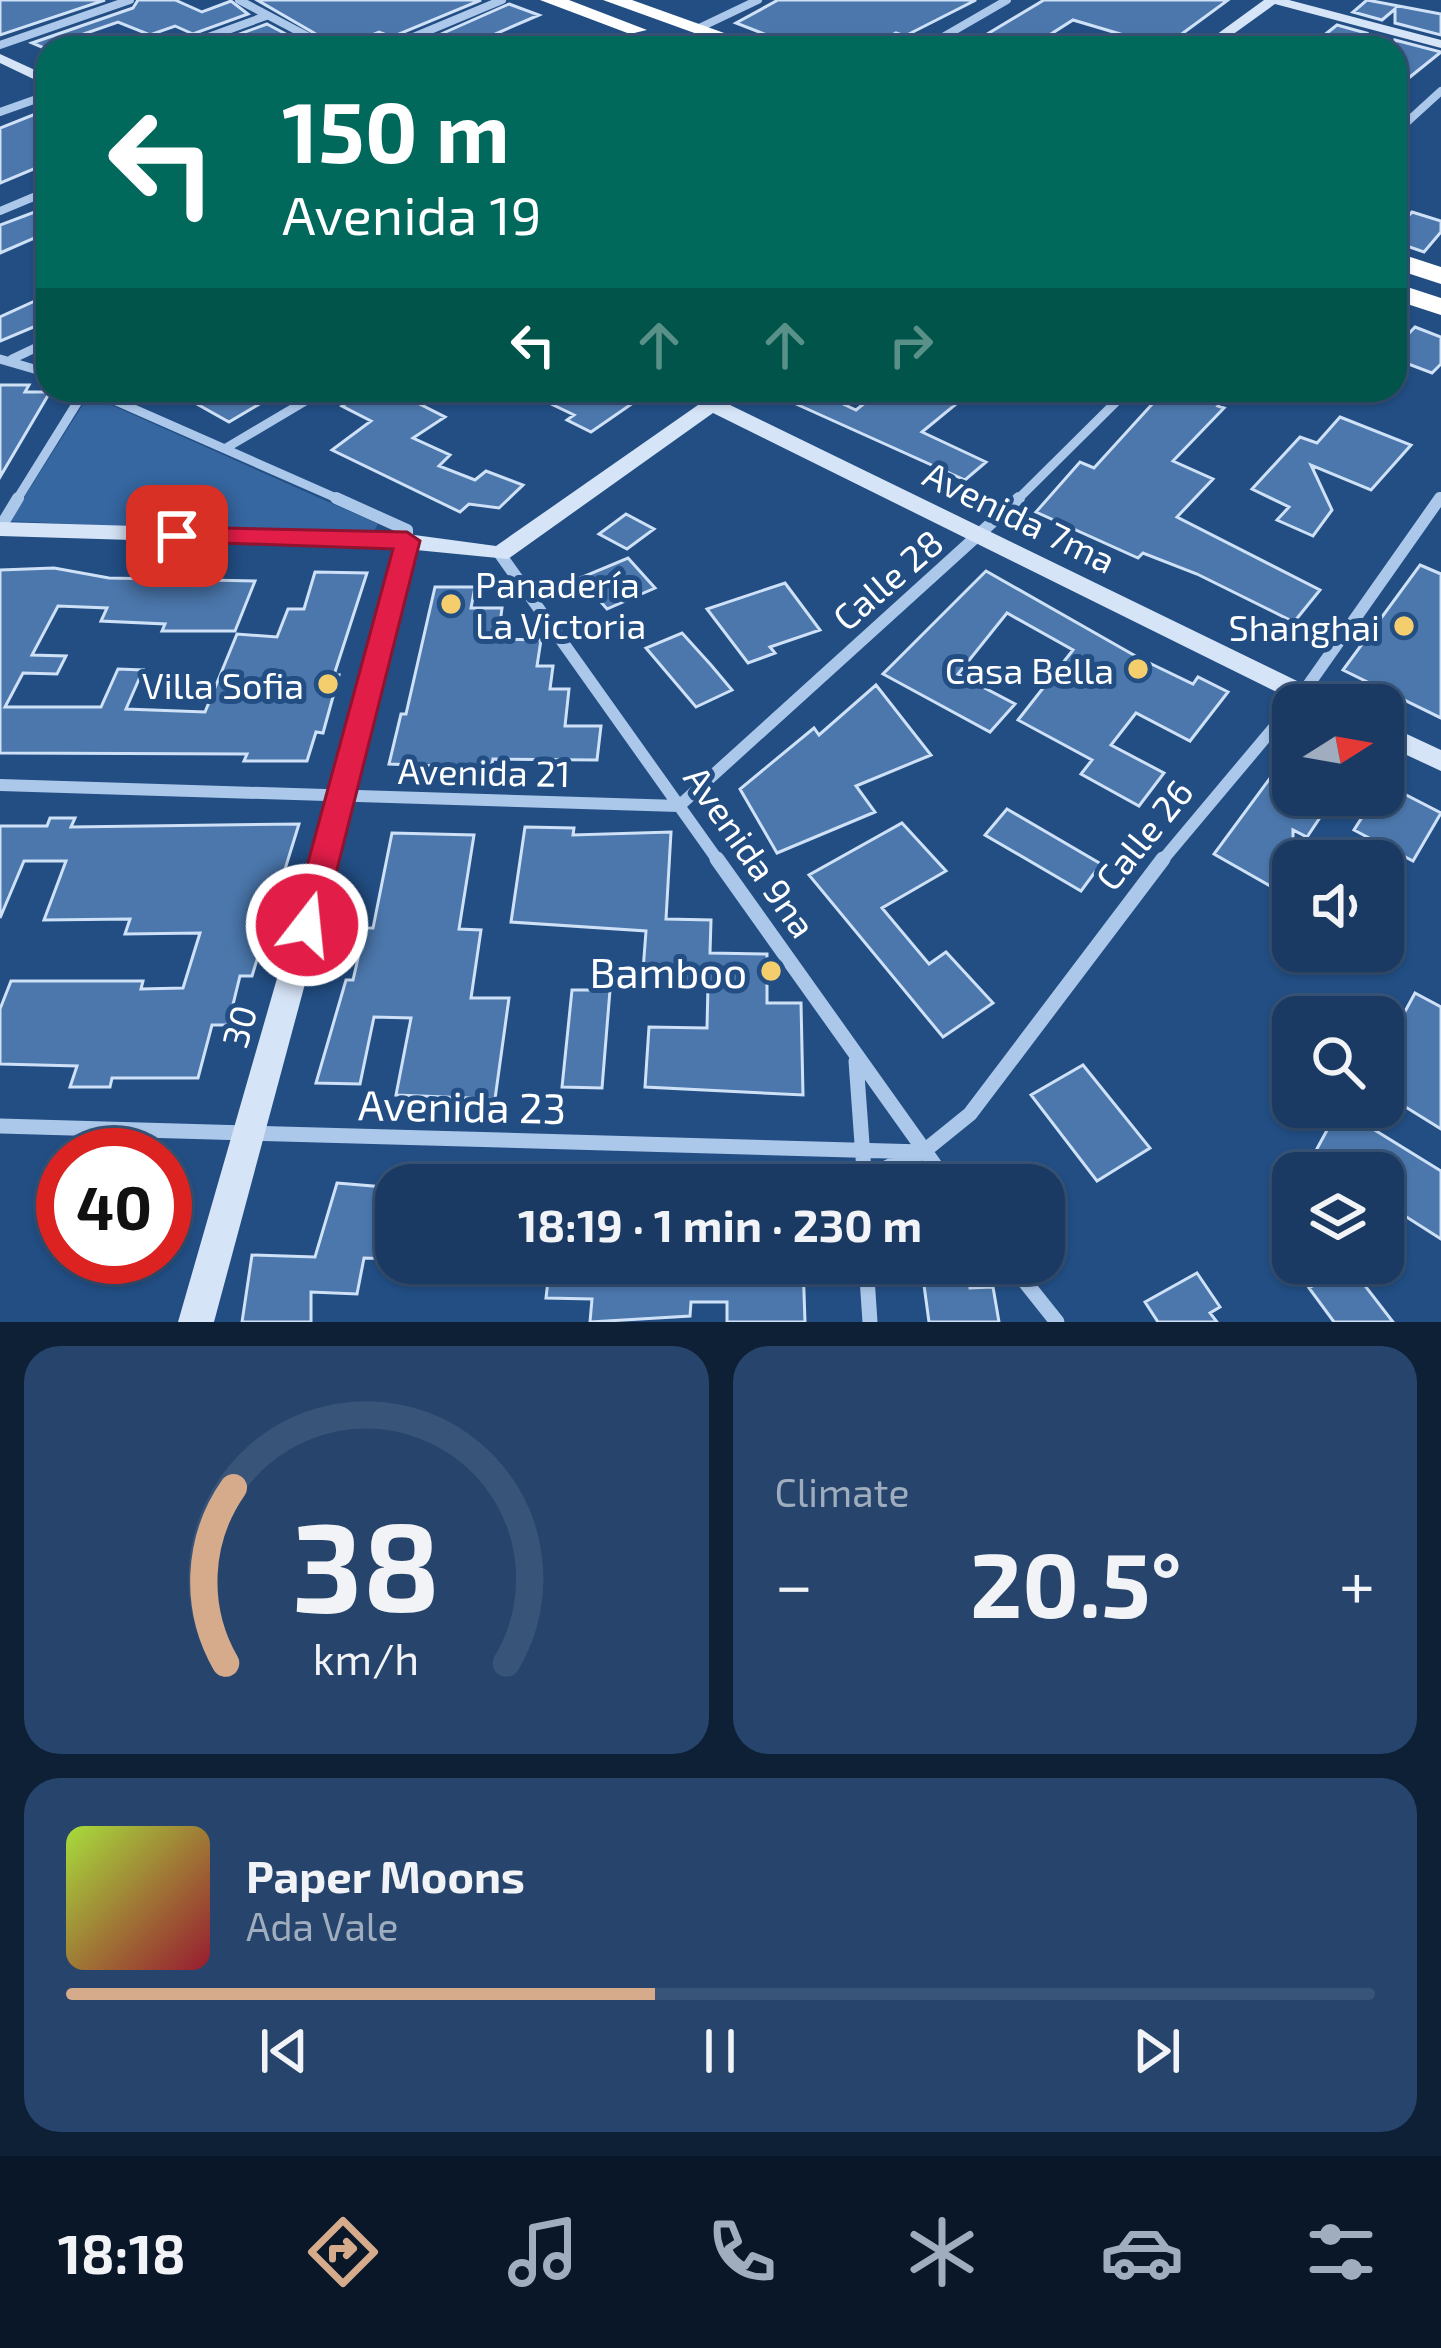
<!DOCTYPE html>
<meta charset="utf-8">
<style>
body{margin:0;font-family:"Exo 2",sans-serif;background:#27456c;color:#f1f3f6;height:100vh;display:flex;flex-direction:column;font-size:45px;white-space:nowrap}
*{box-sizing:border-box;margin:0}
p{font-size:39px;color:#9fadbe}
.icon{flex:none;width:66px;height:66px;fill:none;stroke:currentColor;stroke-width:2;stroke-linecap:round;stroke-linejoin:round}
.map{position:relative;height:1322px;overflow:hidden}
.drawer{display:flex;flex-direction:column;gap:24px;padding:24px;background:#0e2036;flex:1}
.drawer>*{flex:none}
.guide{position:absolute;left:36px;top:36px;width:1371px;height:366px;border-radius:36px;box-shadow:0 3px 9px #0004,0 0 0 3px #385478;background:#00695c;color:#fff;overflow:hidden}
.needle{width:78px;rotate:79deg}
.fabs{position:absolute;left:1272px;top:684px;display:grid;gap:24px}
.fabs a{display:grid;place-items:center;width:132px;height:132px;border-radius:24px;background:#1a3a63;box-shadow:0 3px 9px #0004,0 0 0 3px #385478;font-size:60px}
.speed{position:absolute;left:36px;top:1128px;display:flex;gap:24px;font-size:60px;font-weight:700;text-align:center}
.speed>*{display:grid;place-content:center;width:156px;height:156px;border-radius:50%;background:#1a3a63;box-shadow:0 3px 9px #0004,0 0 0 3px #385478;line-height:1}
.speed .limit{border:18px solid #d22;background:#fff;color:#111}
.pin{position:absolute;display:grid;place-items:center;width:102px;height:102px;color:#fff;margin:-51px;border-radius:24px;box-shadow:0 6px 18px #0006}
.me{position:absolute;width:132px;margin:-66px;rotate:16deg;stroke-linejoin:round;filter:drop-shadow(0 0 9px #0008)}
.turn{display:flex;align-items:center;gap:42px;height:252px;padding:0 48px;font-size:54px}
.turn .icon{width:156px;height:156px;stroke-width:2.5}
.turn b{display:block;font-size:84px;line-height:102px}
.lanes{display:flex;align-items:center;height:114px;padding:0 48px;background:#0003;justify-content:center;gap:60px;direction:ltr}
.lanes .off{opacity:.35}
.big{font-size:90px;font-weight:700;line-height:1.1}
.drawer .tile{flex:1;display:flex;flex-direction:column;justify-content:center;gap:18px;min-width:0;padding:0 42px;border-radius:36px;background:#27456c}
.drawer .dial{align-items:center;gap:0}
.dial svg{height:312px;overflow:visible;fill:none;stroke:#385478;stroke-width:7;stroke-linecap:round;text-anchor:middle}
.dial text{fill:#f1f3f6;stroke:none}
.song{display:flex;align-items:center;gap:36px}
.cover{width:144px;height:144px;border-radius:18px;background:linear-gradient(135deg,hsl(80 70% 55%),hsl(350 70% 35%))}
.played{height:12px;border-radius:6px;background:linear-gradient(90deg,#d6ab8b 45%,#385478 45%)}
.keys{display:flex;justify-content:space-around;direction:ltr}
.heat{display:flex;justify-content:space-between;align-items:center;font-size:66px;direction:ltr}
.drawer .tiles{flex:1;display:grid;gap:24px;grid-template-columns:1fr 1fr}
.tile:last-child{grid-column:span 2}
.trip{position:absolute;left:375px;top:1164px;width:690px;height:120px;border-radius:36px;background:#1a3a63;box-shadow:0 3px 9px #0004,0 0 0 3px #385478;font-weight:700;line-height:120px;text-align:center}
.menu{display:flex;height:192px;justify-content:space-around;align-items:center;background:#0a1728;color:#9fadbe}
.menu .icon{width:84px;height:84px}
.menu .active{color:#d6ab8b}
.menu b{font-size:54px;color:#f1f3f6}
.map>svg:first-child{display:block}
.green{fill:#3667a1}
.building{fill:#4b77ac;stroke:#cfe1f7;stroke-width:3}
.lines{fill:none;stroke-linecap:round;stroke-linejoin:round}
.street-far3{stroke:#abc7e9;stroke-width:8}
.street-far2{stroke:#abc7e9;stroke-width:9}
.street-far1{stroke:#abc7e9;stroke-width:12}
.street{stroke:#abc7e9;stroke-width:15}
.secondary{fill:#d6e4f7;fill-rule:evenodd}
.highway{fill:#fff;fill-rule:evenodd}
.route{fill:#e11d48;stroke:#92132f;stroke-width:3}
.poi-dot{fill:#f4cd6d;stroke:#224e84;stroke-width:4.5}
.labels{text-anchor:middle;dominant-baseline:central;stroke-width:10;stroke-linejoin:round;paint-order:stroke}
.street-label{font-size:36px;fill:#fff;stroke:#224e84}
.poi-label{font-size:36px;fill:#fff;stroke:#224e84;text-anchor:end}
.near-poi-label{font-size:42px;fill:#fff;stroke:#224e84;text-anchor:end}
.near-street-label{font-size:42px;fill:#fff;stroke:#224e84}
</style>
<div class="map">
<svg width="1441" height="1322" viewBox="0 0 1441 1322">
<rect width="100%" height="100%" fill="#224e84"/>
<path class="green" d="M89 395 378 524 374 531H216L9 521Z"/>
<path class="building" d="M0 0H105L0 35Z
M138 0H175L202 12 231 1 248 14 193 34 175 26 150 35 118 22 72 38 93 48H44L32 43 133 8Z
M257 0H481L392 37 379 32 340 48Z
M778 0H976L905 36 896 33 868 48H800L736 23Z
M1044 0H1228L1164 47 1073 20 1029 48H964Z
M1367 0 1441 14V35L1395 23V9L1382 20 1353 12Z
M509 4 539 15 463 48 414 46Z
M267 24 312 48 215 43Z
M1337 25 1366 33 1348 48H1308Z
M1395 40 1441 52 1395 89Z
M48 109V163L0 183V128Z
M48 207V232L0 253V225Z
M1412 212 1441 221V232L1424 252 1395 242V231Z
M48 295V321L0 341V317Z
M1415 327 1441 337V364L1432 373 1395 359V348Z
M0 385H29L25 392H50L0 477Z
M172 390H283L229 422Z
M367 390H392L445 417 413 438 450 455 439 466 475 480 486 471 523 485 499 508 469 504 460 512 332 450 371 421 342 406Z
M522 390H606L633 403 591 432 567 420 574 415Z
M765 390H813L856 410 881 390H921L955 405 922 432 986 462 965 480Z
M1165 390H1233L1218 406 1224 408 1173 461 1213 479 1177 517 1320 590 1294 622 1197 574 1143 553 1138 558 1036 512 1080 462 1094 468Z
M1340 417 1411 445 1371 490 1311 465 1332 510 1313 536 1277 520 1289 507 1252 489 1300 437 1317 443Z
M626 514 654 529 627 549 599 534Z
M628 558 655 588 607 609 580 578Z
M1420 565 1441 574V718L1343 670Z
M54 568 109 578 255 581 235 631H162L165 624 101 621 107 608 58 606 32 655 66 656 57 674 23 673 5 707H101L118 669 143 670 126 709 205 712 237 634 277 637 288 609H304L315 572 367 573 334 675H339L323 733 316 732 307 761H244L247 754 0 753V570Z
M986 571 1139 658 1193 684 1198 677 1228 692 1190 741 1136 713 1111 745 1164 773 1139 806 1081 774 1092 760 1018 720 1073 650 1007 613 958 674 1015 704 990 732 883 674Z
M785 583 820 630 770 647 775 653 748 663 707 609Z
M435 587H475L471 608H502L498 639 541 640 537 666H553L550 689H569L565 726H601L597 760 493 759 491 768 389 764 401 714H406Z
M682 633 711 665 732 690 696 707 646 648Z
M876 685 931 755 856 786 875 812 777 853 740 789 814 728 819 735Z
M1293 747V795H1335L1307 837 1293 830V899L1214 854Z
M1383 783 1441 813 1413 861 1354 830 1376 795H1383Z
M1007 809 1101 864 1081 891 985 835Z
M50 818H75L71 827 299 824 252 976H240L228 1025H212L198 1078H112L110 1087H70L77 1066 0 1064V1009L11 981H143L141 989 183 988 200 933 125 934 130 919 44 920 66 861H24L0 918V826H47Z
M902 823 946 871 882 908 929 964 946 952 993 1003 943 1037 809 875Z
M525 827 574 828 573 835 671 832 666 919 711 920 710 953 767 954V1003H801L803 1095 645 1087 649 1027 707 1028 708 985 642 984 646 931 511 922Z
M392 833 474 835 459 929 481 930 471 998H509L495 1099 396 1095 411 1018 374 1017 360 1084 316 1083 346 980H353L365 928H373Z
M572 990H610L602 1088 562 1087Z
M1415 993 1441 1007V1129L1383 1093V1052Z
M1083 1065 1150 1148 1097 1181 1031 1095Z
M1339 1108 1441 1171V1239L1383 1202V1173H1338L1313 1156Z
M337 1183 396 1188V1259L364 1258 357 1294 311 1292V1322H242L252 1255 315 1257Z
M550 1263H803L805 1322H727V1302H691L690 1316 590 1322 592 1299 546 1298Z
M921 1263H967L970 1288 993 1287 999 1322H929Z
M1349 1265 1393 1322H1334L1309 1288Z
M1197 1273 1220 1307 1210 1313 1217 1322H1158L1145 1302Z"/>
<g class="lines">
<path class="street-far3" d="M239 0 330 48
M699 28 758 0
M0 45 130 0
M178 48 266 16
M387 48 502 0
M658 48 671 42
M924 48 1007 0
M0 112 48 95
M1395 133 1441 91
M0 211 48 191"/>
<path class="street-far2" d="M0 359 48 373
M12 359 48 342
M91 390 343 501
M226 448 324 390
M16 501 85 390
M1016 501 1128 390
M1438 501 1441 497"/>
<path class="street-far1" d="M336 498 407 530V541
M0 528 18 498
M500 554 719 862
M0 785 679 806 1019 498
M1161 862 1302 694 1440 498"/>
<path class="street" d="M717 859 949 1185
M856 1061 865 1185
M0 1126 923 1152
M872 1185 888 1167 923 1152 970 1114 1163 859
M866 1263 870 1322
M1010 1263 1057 1322"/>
<path class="secondary" d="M1264 0H1289L1441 40V48L1275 4 1214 48H1198Z
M0 54 48 76V86L0 63Z
M673 390H698L711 396 719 390H742L726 403 1334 699 1337 705H1303L713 413 508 559 416 550 355 798 214 1322H178L329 798 394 548 0 536V522L407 534 496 546 698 405Z
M1383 723 1441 750V771L1383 744Z"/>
<path class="highway" d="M540 0H569L647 30 630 34Z
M603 0H632L766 48H736Z
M1395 252 1441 267V284L1395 269Z
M1395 283 1441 298V315L1395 300Z"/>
</g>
<path class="route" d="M177 527 407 532 420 541 323 925 318 934H295L291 925 393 549 168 541V530Z"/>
<g class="poi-dot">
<circle cx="451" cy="604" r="12"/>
<circle cx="1404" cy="626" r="12"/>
<circle cx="1138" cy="669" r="12"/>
<circle cx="328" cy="684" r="12"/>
<circle cx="771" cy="971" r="12"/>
</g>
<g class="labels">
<g class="street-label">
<text transform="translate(1020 516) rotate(26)">Avenida 7ma</text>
<text transform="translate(887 579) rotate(-41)">Calle 28</text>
<text transform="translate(484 771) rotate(1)">Avenida 21</text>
<text transform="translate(1143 834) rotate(-51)">Calle 26</text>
<text transform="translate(751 851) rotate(55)">Avenida 9na</text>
<text transform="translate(238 1026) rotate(-74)">30</text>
</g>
<g class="poi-label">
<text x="475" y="583" text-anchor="start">Panadería<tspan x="475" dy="41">La Victoria</tspan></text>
<text x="1380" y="626">Shanghai</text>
<text x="1114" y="669">Casa Bella</text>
<text x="304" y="684">Villa Sofia</text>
</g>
<g class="near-poi-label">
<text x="747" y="971">Bamboo</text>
</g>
<g class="near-street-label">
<text transform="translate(462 1105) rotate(1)">Avenida 23</text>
</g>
</g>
</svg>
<div class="fabs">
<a><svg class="needle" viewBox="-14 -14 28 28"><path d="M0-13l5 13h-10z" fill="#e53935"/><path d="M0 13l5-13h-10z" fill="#9fadbe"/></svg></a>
<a><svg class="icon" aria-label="sound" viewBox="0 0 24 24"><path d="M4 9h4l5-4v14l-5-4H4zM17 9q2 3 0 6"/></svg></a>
<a><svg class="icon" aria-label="search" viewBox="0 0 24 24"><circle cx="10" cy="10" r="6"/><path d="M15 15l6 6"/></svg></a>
<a><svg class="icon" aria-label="layers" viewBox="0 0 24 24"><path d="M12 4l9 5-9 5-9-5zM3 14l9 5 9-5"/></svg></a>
</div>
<div class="speed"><div class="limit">40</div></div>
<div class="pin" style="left:177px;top:536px;background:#d93025"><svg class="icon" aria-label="arrive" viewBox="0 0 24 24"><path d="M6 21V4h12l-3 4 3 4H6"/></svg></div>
<svg class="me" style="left:307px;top:925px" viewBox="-20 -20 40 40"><circle r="17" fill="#e11d48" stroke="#fff" stroke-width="3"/><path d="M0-11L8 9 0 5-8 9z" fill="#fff"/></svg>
<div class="trip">18:19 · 1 min · 230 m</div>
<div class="guide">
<div class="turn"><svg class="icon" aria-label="left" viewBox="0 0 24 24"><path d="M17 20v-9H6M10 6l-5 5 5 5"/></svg><div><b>150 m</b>Avenida 19</div></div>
<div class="lanes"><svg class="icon" aria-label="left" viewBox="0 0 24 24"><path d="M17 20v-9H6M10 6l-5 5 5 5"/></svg><svg class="icon off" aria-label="ahead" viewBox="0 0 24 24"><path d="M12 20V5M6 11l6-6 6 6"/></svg><svg class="icon off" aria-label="ahead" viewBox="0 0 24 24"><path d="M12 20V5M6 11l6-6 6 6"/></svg><svg class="icon off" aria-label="right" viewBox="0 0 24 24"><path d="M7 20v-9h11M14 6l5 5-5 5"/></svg></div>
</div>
</div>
<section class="drawer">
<div class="tiles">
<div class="tile dial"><svg viewBox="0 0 100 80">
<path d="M14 69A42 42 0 1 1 86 69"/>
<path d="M14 69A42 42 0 0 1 16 24" stroke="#d6ab8b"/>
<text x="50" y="56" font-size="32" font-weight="700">38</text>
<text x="50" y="72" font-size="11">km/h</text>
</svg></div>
<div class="tile"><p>Climate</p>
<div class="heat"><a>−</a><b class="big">20.5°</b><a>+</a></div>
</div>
<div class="tile">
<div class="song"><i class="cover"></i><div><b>Paper Moons</b><p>Ada Vale</p></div></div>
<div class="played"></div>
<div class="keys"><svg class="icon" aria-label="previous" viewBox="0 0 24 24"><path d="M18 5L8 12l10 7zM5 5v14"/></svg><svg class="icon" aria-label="pause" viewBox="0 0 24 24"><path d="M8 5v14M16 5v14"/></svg><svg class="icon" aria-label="next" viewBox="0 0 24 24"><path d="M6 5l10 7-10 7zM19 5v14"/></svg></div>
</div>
</div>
</section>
<nav class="menu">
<b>18:18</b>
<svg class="icon active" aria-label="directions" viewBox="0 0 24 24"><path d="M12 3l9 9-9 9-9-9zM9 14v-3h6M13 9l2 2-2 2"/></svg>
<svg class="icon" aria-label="music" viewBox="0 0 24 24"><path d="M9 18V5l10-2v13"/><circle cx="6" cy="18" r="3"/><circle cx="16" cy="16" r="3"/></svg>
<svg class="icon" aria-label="phone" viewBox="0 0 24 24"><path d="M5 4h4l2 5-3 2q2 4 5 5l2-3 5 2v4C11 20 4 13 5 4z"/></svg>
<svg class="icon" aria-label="climate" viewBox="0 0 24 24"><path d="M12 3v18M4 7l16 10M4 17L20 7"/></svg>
<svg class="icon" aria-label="car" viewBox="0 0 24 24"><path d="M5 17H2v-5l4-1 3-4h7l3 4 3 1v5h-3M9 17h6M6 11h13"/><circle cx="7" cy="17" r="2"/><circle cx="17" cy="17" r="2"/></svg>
<svg class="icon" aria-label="filters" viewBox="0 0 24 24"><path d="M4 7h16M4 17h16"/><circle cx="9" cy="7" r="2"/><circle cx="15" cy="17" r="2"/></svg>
</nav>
